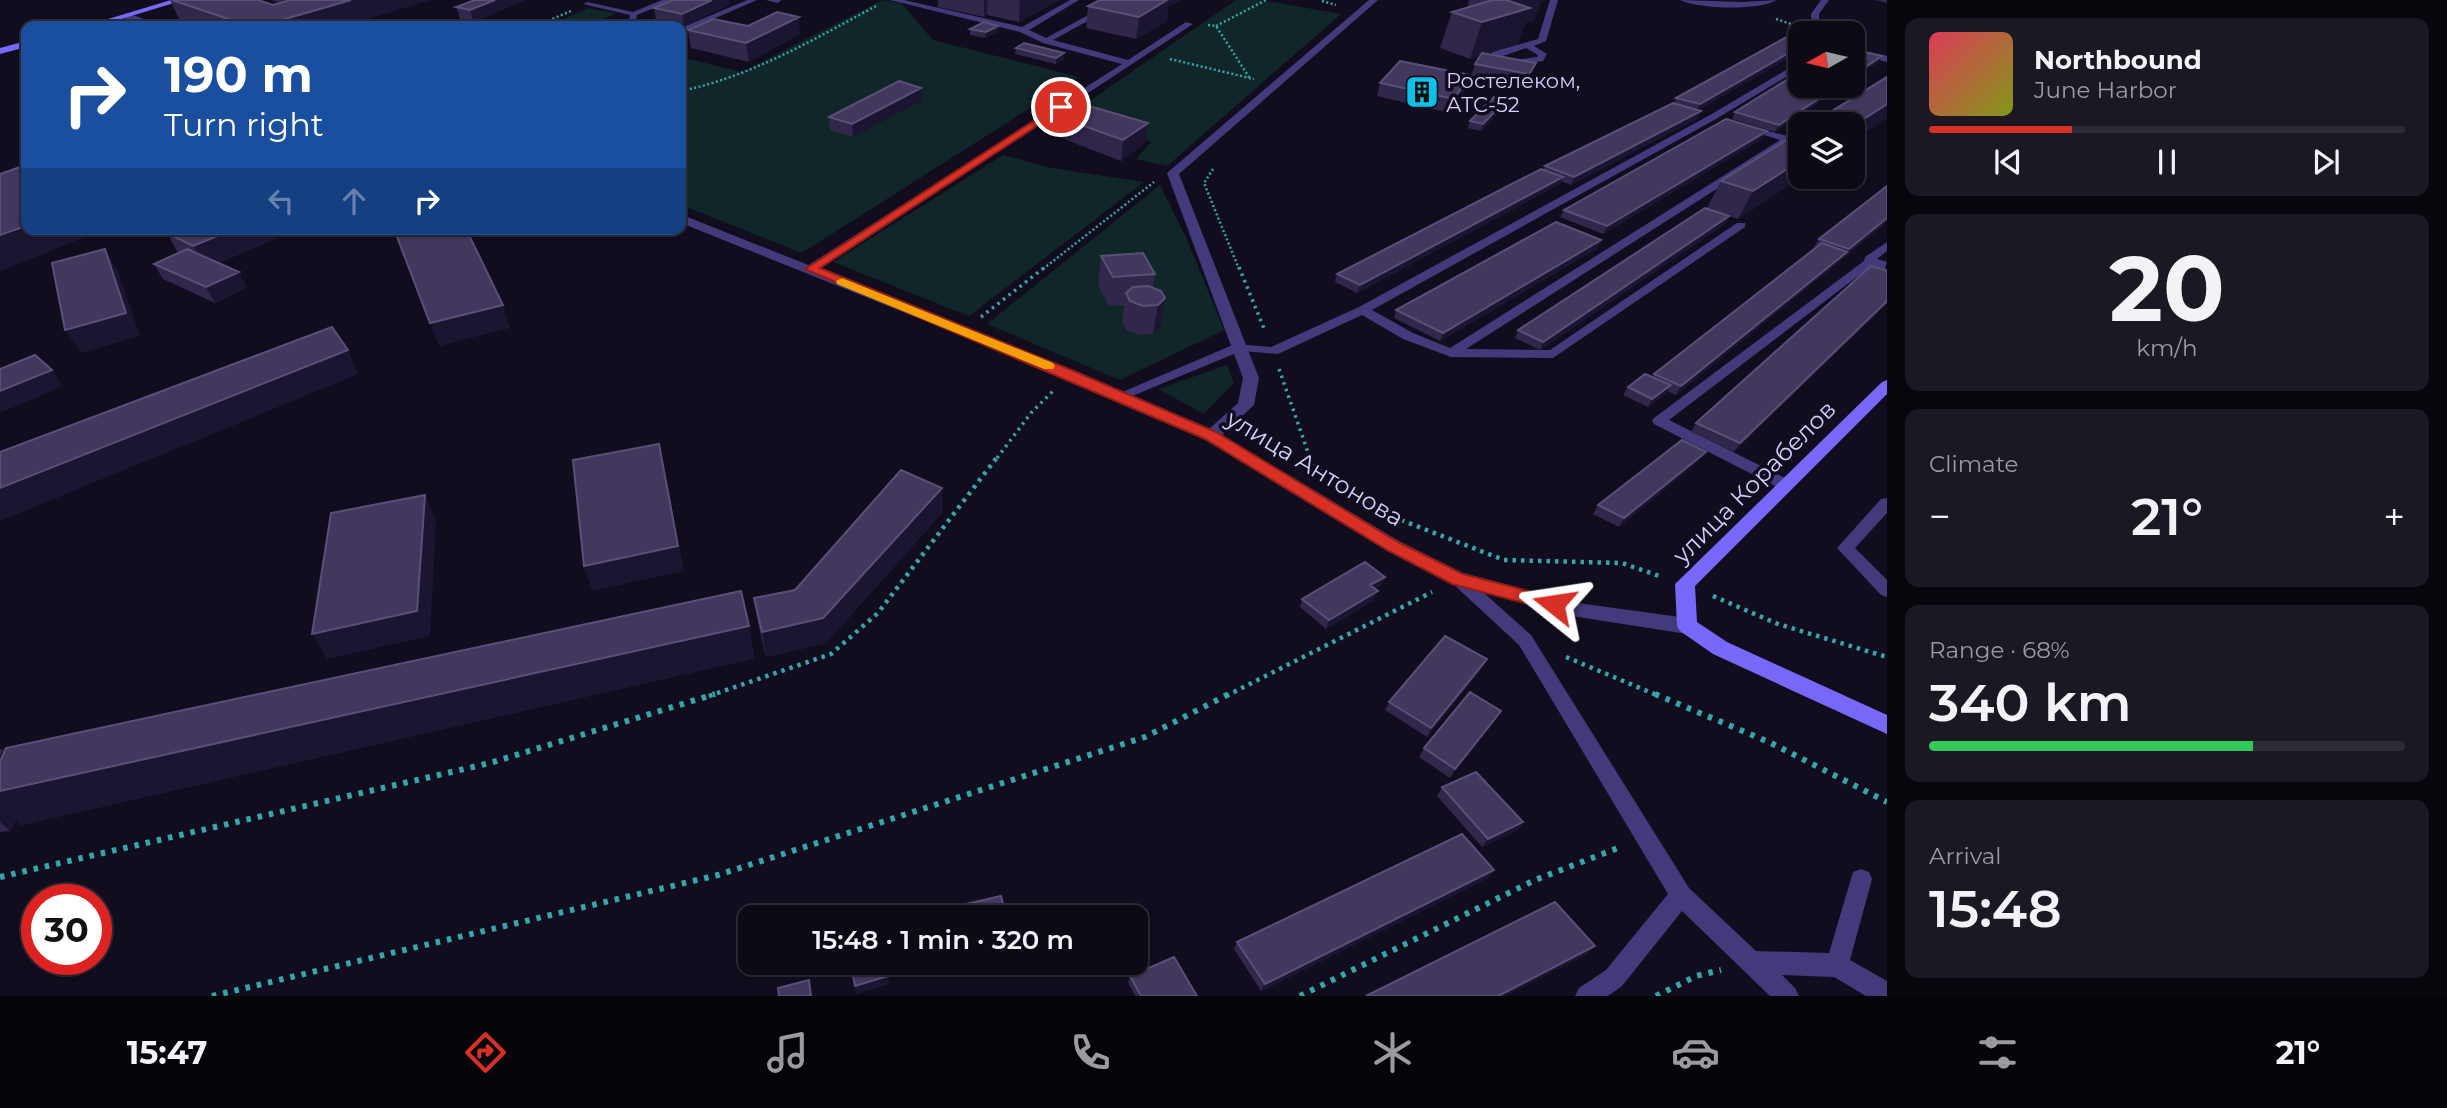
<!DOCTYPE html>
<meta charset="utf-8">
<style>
body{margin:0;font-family:Montserrat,sans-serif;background:#1b1823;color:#f1f3f6;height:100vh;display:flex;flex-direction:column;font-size:26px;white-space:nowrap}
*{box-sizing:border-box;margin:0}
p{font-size:23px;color:#9a9aa1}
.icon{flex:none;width:38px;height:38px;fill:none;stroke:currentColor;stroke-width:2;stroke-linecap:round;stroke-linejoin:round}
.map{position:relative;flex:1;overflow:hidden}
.panel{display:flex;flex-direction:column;gap:18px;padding:18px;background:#07060c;width:560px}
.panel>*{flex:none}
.top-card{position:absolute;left:21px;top:21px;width:665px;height:214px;border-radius:14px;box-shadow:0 2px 5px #0004,0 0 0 2px #2d2b35;background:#1a4fa0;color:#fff;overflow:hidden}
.needle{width:46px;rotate:262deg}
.tools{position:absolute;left:1788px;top:21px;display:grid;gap:14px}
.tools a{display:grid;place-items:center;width:77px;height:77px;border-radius:14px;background:#0d0a16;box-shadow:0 2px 5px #0004,0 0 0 2px #2d2b35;font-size:35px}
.speed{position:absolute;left:21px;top:884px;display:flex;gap:14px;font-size:35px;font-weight:700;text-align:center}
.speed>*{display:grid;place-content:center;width:91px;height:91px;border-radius:50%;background:#0d0a16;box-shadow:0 2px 5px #0004,0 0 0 2px #2d2b35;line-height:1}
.speed .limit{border:10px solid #d22;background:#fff;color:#111}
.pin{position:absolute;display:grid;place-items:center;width:60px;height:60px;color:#fff;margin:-30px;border:4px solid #fff;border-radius:50%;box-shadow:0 2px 7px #0007}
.me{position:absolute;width:77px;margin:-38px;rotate:285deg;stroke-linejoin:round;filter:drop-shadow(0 0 5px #0008)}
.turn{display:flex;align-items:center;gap:24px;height:147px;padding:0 28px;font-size:32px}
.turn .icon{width:91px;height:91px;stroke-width:2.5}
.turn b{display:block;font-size:49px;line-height:60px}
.lanes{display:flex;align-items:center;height:66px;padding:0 28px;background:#0003;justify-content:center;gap:35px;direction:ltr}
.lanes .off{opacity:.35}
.big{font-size:52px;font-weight:600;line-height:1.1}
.panel .widget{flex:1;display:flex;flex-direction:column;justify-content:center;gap:10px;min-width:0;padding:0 24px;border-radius:14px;background:#1b1823}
.panel .dial{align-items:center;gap:0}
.dial b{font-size:91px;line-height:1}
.song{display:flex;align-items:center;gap:21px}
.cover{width:84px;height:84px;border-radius:10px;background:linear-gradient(135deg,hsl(350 70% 55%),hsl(70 70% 35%))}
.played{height:7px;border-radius:4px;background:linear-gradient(90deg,#d93025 30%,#2d2b35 30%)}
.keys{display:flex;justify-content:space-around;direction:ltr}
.heat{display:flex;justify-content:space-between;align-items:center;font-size:38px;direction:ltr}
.charge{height:10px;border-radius:5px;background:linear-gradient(90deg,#34c759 68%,#2d2b35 0)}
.trip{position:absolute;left:738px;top:905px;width:410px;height:70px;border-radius:14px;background:#0d0a16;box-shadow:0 2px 5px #0004,0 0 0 2px #2d2b35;font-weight:600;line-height:70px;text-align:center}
.menu{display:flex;height:112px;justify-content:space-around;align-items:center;background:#050409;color:#9a9aa1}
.menu .icon{width:49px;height:49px}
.menu .current{color:#d93025}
.menu b{font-size:32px;color:#f1f3f6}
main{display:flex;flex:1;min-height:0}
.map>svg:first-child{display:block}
.green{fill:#102628}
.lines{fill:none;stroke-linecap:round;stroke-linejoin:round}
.path-far3{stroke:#33a7aa;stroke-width:2.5;stroke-dasharray:2 2.5;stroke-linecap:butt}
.path-far2{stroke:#33a7aa;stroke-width:3.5;stroke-dasharray:2.5 4.5;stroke-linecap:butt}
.path-far1{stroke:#33a7aa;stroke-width:4.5;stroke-dasharray:3.5 5;stroke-linecap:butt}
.path{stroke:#33a7aa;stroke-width:6;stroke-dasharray:4.5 7;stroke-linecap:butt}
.lane{fill:#423a7b;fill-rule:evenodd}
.street{fill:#423a7b;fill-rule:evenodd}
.secondary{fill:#7868f8;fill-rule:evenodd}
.wall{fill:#30274b}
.shaded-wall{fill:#1c1531}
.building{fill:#42385e;stroke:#595077;stroke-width:2}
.route{fill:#d93025;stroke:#8d1f18;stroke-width:2}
.slow{fill:#f59e0b}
.labels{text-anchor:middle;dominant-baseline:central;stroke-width:7;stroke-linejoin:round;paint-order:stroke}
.far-poi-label{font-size:21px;fill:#d6cdfd;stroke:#110d1e;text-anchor:start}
.street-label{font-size:24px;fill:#d6cdfd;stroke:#110d1e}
</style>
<main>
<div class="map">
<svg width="1887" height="996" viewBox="0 0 1887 996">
<rect width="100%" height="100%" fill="#110d1e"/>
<path class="green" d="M882 0 901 3 933 40 1079 77 802 253 681 205V57L742 72Z
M1236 0H1261L1341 14 1167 166 1136 159 1151 142 1072 113Z
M588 8 616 13 590 26H547Z
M1003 155 1052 168 1144 182 969 316 833 262Z
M1160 185 1186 237 1224 330 1120 380 987 324Z
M1227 365 1234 383 1204 414 1158 389Z"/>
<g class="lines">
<path class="path-far3" d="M1322 1 1336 5
M1776 19 1794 25
M1835 24 1852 32
M1208 25 1216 26 1249 77
M536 26 571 11
M1216 26 1266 0
M1170 59 1254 79
M681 91C753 76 814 39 878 5
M1213 169 1204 183 1239 269
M1043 269 1154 182"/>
<path class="path-far2" d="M1239 267 1265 331
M981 317 1045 267
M1279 369 1310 458
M997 458 1031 413 1054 390"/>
<path class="path-far1" d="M1309 456 1312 465 1322 472
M1401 520 1504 560 1622 563 1662 577
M1713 596 1778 624 1887 657
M1566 657 1659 696
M709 696 831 654 878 613 998 456
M1226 696 1432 592"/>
<path class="path" d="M1655 694 1771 743 1887 802
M0 877 490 763 715 694
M212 996 718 875 1145 737 1229 694
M1300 996 1535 880 1623 846
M1656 996 1696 976 1721 970"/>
<path class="lane" d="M662 0H673L637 15 636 19 663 26 629 22 630 15 583 4 587 2 633 12Z
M747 0H757L681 33V28Z
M766 0H780L781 1 777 3Z
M890 0H904L1022 27 1070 0H1079L1029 30 1046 38 1116 0H1126L1053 40 1128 60 1186 22 1193 24 815 272H807V266L1122 64 1043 43 1020 32Z
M1550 0H1558L1546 41 1534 46 1547 54 1543 61 1516 65 1489 61 1492 52 1538 39ZM1526 48 1538 55 1537 57 1516 60 1497 58Z
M1680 0 1742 2 1777 0C1758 11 1699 9 1680 0Z
M1821 0H1829L1819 14V32L1812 33 1811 14Z
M1853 48 1887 56V62L1853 53Z
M1801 61V68L1716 119 1372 310 1413 333 1450 348 1780 140 1742 128V124L1787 136 1801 128V135L1466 349 1550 350 1737 223H1745V227L1553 358 1451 357 1403 339 1362 315 1278 354 1241 351 1125 399H1115L1113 396 1235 344 1271 347 1359 307 1710 115Z
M1887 242V251L1877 259 1887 262 1885 268 1887 269V277L1866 270 1669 420 1789 480 1792 484 1789 488H1779L1654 424 1652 421 1654 418 1864 261 1865 257Z
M1887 498V513L1855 548 1887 580V597L1881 595 1837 548 1881 499Z
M1458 573 1464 575 1531 635 1689 888 1756 951 1829 953 1853 872 1861 869 1869 872 1872 879 1850 960 1887 981V996H1866L1834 977 1782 975 1795 988 1799 996H1770L1682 911 1622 986 1608 996H1575L1579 988 1606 970 1668 894 1519 645 1452 583 1449 579 1452 575Z"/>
<path class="street" d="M1369 0H1378L1179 174 1259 378 1254 405 1222 435 1399 541 1463 573 1578 603 1687 618 1694 621 1697 626 1694 631 1687 634 1578 617 1451 584 1387 551 1205 440 1065 377 681 223V215L685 216 1075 371 1209 429 1238 403 1243 378 1167 173Z
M126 13 160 24 161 26H149L123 18Z"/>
<path class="secondary" d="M171 0H184L98 26H85Z
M26 41V47L0 54V48Z
M1887 380V394L1695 586 1697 622 1727 642 1887 715V734L1713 654 1680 631 1677 626 1675 584 1882 382Z"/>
</g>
<path class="wall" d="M170 0 273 5 280 3 270 0H429L344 26H194L180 21Z
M475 0H525L474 22 460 19 456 7Z
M673 0H728L729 5 684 26 656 20 654 8Z
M938 0H1060L1019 22 987 15 984 17 938 7Z
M1100 0H1180L1168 7 1167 21 1136 39 1086 28 1088 6Z
M1469 0H1546L1541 1 1534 20 1525 23 1518 44 1486 54 1536 63 1531 76 1524 87 1471 76 1475 64 1480 55 1470 59 1440 48 1452 12 1467 8Z
M1875 0H1887V3Z
M748 26 800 34 749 62 691 48 688 30Z
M998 26V32L985 38 970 35V29Z
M1801 36V51L1698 110V118L1571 185 1561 181 1560 184 1357 293 1335 282 1337 274 1543 170 1545 166 1674 103 1676 98Z
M1016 48 1064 53V59L1056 64 1015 54Z
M1470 75 1466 88 1450 113 1377 96 1380 83Z
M1801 86 1775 132 1732 119 1735 112Z
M922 101 853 137 830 130 829 117Z
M1504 106 1481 131 1468 128 1470 121Z
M1053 115 1148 123 1145 143 1121 161 1051 134Z
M1801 131V177L1738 219 1707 208 1721 181Z
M1763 138 1603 234 1560 217 1564 210Z
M1887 222 1676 395 1667 391 1666 394 1648 407 1623 395 1628 387 1653 377 1654 374 1816 248 1814 247 1819 239Z
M1725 224 1540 350 1515 338 1518 330Z
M177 229H298L218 263 247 287 215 303 163 279 154 264 178 253 167 233Z
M1601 240 1598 248 1440 341 1394 318 1396 310Z
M1101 256 1155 274 1153 288 1161 291 1160 328 1153 334 1139 335 1126 330 1122 322 1124 305 1109 306 1098 285Z
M1871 266 1734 452 1691 432 1696 423Z
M1700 460 1619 527 1593 514 1598 505Z
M942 488V513L826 643 766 657 758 623 754 598 795 590Z
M1385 577 1381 585 1375 589 1374 600 1326 629 1300 607 1302 599Z
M755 658 21 825 16 820 10 831 0 832V749L5 750Z
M1487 659 1482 668 1427 737 1385 710 1389 702Z
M1501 711 1496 719 1450 778 1419 757 1424 748Z
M1442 787 1523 822 1517 831 1482 847 1437 796Z
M1494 870 1488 878 1261 991 1234 949 1237 942Z
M1130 976 1197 996H1135L1128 983Z"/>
<path class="shaded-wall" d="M351 0H429L344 26H261Z
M495 0H525L474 22 470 10Z
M712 0H728L729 5 684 26 682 14Z
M984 0H988L987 15 984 17Z
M1020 0H1060L1019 22Z
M1154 0H1180L1168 7 1167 21 1136 39 1139 17Z
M1499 0H1546L1541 1 1534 20 1525 23 1518 44 1470 59 1482 22Z
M799 17 800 34 749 62 746 43Z
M998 26V32L985 38 986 32Z
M1801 46V51L1696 111 1700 104Z
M1064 53V59L1056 64V58Z
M1882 56 1878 63 1853 79V75Z
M1536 63 1531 76 1524 87 1529 74Z
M1470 75 1466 88 1450 113 1454 99Z
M1838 86H1844L1775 132 1779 125Z
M921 88 922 101 853 137 852 124Z
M1507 99 1504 106 1481 131 1483 124Z
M1887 104V118L1853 141V126Z
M1701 111 1698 118 1571 185 1574 177Z
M1148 123 1145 143 1121 161 1123 140Z
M1767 131 1763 138 1603 234 1607 226Z
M1801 160V177L1738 219 1753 191Z
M1563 177 1560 184 1357 293 1360 285Z
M1729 216 1725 224 1540 350 1543 342Z
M1887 218V222L1844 257 1849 249Z
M26 226V229H106L0 271V235Z
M235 229H298L205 268 193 246Z
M1601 240 1598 248 1440 341 1443 333Z
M105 249 118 271 140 336 81 353 65 330Z
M1847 252 1842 260 1676 395 1681 386Z
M239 272 247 287 215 303 206 287Z
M1165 298 1160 328 1153 334 1158 305Z
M1887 301V304L1734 452 1740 443Z
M503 305 510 328 439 346 430 323Z
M348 350 358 374 0 521V488Z
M52 370 63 386 0 413V391Z
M1671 385 1666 394 1648 407 1652 399Z
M659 444 684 571 592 591 584 566Z
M1706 452 1700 460 1619 527 1624 518Z
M942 488V513L826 643 766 657 762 632Z
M425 495 436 520 430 636 327 659 312 634Z
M1385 577 1381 585 1367 594 1370 585Z
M1378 591 1374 600 1326 629 1329 620Z
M749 626 755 658 21 825 16 820 10 831 0 822V756L4 748 36 780Z
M1487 659 1482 668 1427 737 1431 728Z
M1501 711 1496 719 1450 778 1455 769Z
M1523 822 1517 831 1482 847 1488 839Z
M1494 870 1488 878 1261 991 1265 984Z
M1595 946 1588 954 1506 996H1498Z
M888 976 889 984 856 994 855 986Z"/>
<path class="building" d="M172 0H258L273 5 291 0H351L261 26H249Z
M475 0H495L470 10 456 7Z
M673 0H712L682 14 654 8Z
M1100 0H1167L1139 17 1088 6Z
M1493 0H1506L1530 8 1482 22 1452 12Z
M777 12 799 17 746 43 688 30 713 19 748 26Z
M984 22 998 26 986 32 970 29Z
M1792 34 1801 36V46L1700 104 1676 98Z
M1024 43 1064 53 1056 58 1016 48Z
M1853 50 1882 56 1853 75Z
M1482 53 1536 63 1529 74 1475 64Z
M1400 61 1470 75 1454 99 1380 83Z
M1801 71V86H1838L1779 125 1735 112Z
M1887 77V104L1853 126V124H1811Z
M899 81 921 88 852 124 829 117Z
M1494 97 1507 99 1483 124 1470 121Z
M1072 101 1148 123 1123 140 1053 115Z
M1673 103 1701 111 1574 177 1545 166Z
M1726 119 1767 131 1607 226 1564 210Z
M1801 131V160L1753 191 1721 181Z
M26 165V226L0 235V174Z
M1541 169 1563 177 1360 285 1337 274Z
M1887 186V218L1849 249 1819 239Z
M1705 208 1729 216 1543 342 1518 330Z
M1556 222 1601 240 1443 333 1396 310Z
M177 229H235L193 246 167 233Z
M394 229H466L503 305 430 323Z
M1822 243 1847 252 1681 386 1654 374Z
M105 249 126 313 65 330 52 263Z
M187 249 239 272 206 287 154 264Z
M1143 253 1155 274 1113 277 1101 256Z
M1871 266 1887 271V301L1740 443 1696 423Z
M1148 286 1161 291 1165 298 1158 305 1143 306 1130 301 1126 293 1133 287Z
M332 327 348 350 0 488V452Z
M35 355 52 370 0 391V369Z
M1645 374 1671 385 1652 399 1628 387Z
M1682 440 1706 452 1624 518 1598 505Z
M659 444 678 546 584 566 573 460Z
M901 470 942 488 823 618 762 632 754 598 795 590Z
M425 495 417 611 312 634 331 513Z
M1365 562 1385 577 1370 585 1378 591 1329 620 1302 599Z
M741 591 749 626 0 791V762L6 748Z
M1445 636 1487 659 1431 728 1389 702Z
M1470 692 1501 711 1455 769 1424 748Z
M1476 772 1523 822 1488 839 1442 787Z
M1462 834 1494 870 1265 984 1237 942Z
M1001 896 1007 917H969L966 904Z
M1555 902 1595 946 1498 996H1366Z
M1174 957 1197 996H1141L1130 976Z
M850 962H884L888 976 855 986Z
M809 980 811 996H779L778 988Z"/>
<path class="route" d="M1058 105 1066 107 820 268 1074 371 1216 432 1398 542 1463 574 1560 599 1563 604 1560 609 1554 611 1452 584 1387 550 1205 439 805 269Z"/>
<path class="slow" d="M842 278 1053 363 1055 366 1053 369H1044L837 284 836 281Z"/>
<defs>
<symbol id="building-square" viewBox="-11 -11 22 22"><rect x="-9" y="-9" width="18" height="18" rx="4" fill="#0bc1ea" stroke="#110d1e"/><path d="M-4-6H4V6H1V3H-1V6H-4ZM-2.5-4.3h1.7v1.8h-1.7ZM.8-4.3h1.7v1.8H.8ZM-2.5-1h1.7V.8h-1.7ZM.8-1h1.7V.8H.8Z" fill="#111"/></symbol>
</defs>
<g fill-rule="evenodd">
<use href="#building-square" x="1403" y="73" width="38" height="38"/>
</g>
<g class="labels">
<g class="far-poi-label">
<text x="1446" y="80">Ростелеком,<tspan x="1446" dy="24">АТС-52</tspan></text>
</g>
<g class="street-label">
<text transform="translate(1315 468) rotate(31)">улица Антонова</text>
<text transform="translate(1754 482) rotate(-45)">улица Корабелов</text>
</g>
</g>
</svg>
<div class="tools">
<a><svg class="needle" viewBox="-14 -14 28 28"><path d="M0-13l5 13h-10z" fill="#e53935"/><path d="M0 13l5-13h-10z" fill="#9a9aa1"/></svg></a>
<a><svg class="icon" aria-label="layers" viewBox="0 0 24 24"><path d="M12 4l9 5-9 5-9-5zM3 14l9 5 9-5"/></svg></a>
</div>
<div class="speed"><div class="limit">30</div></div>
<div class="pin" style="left:1061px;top:107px;background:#d93025"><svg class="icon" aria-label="arrive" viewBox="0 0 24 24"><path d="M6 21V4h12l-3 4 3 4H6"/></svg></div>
<svg class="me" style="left:1554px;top:604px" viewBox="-20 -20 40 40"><path d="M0-17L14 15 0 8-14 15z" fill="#d93025" stroke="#fff" stroke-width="4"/></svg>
<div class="trip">15:48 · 1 min · 320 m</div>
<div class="top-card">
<div class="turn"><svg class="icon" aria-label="right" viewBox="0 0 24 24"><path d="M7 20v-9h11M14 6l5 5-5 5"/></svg><div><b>190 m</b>Turn right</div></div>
<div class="lanes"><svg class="icon off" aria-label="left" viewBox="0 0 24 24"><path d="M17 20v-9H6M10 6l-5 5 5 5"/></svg><svg class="icon off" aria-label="ahead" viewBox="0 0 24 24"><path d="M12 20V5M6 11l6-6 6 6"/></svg><svg class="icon" aria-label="right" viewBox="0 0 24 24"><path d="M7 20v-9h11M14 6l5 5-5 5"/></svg></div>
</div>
</div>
<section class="panel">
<div class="widget">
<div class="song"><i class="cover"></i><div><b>Northbound</b><p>June Harbor</p></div></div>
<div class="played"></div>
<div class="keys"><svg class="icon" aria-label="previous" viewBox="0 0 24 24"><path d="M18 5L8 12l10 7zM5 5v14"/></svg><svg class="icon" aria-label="pause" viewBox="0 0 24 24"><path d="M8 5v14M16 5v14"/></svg><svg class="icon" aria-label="next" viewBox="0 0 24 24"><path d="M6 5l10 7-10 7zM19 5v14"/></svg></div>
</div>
<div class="widget dial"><b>20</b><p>km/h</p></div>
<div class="widget"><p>Climate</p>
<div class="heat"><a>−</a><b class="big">21°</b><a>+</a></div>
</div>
<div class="widget"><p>Range · 68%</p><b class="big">340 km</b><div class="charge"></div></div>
<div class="widget"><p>Arrival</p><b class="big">15:48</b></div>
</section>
</main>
<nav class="menu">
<b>15:47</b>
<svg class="icon current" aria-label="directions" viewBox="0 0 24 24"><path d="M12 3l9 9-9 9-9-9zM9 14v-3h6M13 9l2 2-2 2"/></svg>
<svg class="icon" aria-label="music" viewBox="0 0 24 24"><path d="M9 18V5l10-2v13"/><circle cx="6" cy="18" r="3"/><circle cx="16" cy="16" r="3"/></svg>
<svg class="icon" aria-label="phone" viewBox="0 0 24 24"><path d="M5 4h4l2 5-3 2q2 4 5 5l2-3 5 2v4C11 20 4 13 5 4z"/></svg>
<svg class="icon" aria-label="climate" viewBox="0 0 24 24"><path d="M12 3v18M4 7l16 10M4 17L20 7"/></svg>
<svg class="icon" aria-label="car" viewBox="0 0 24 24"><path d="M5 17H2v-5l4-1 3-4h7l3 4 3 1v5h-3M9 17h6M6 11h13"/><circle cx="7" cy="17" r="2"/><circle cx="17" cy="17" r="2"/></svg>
<svg class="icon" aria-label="filters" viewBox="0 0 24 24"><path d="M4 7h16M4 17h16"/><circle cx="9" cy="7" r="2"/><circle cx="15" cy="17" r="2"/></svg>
<b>21°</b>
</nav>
